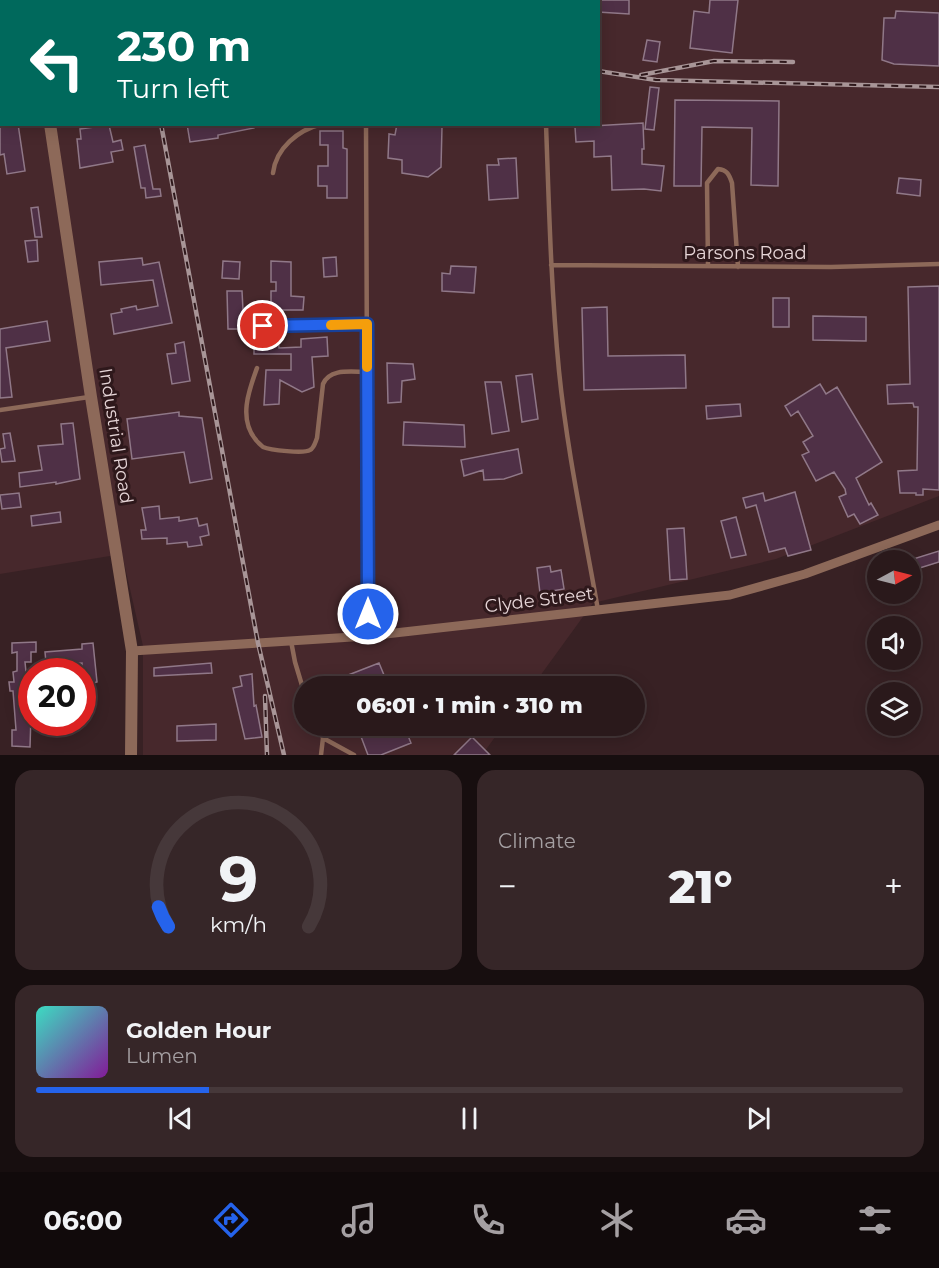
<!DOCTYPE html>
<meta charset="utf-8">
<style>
body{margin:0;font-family:Montserrat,sans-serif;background:#362628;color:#f1f3f6;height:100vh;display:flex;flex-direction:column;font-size:22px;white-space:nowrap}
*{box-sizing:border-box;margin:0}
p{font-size:20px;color:#a5a0a3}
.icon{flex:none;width:33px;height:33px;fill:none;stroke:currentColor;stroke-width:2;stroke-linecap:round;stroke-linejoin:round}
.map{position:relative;height:755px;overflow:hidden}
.details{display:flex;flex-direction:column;gap:15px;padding:15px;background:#170e0f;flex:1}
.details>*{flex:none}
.guide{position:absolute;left:0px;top:0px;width:600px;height:126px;box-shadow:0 3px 15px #0003,0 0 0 2px #46383a;background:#00695c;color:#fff;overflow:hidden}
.needle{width:39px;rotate:83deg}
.tools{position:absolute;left:867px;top:550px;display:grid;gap:12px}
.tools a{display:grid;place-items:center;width:54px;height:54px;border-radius:50%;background:#2a191b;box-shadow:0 3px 15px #0003,0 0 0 2px #46383a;font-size:30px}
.speed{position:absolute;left:18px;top:658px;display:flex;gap:12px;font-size:30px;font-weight:700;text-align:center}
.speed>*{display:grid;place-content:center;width:78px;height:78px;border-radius:50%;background:#2a191b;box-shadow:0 3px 15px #0003,0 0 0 2px #46383a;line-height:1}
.speed .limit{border:9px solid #d22;background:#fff;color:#111}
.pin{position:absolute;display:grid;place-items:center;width:51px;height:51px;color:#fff;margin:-26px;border:3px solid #fff;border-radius:50%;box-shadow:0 2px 6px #0007}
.me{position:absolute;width:66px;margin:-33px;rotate:0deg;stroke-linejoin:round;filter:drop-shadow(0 0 4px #0008)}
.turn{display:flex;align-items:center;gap:21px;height:126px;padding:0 18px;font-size:27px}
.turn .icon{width:78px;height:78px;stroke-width:2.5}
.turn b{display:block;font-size:42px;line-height:51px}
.big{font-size:45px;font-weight:800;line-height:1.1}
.details .tile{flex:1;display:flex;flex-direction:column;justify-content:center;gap:9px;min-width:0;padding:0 21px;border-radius:18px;background:#362628}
.details .dial{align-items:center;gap:0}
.dial svg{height:156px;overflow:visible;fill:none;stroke:#46383a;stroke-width:7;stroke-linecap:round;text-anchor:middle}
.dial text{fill:#f1f3f6;stroke:none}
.song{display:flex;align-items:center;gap:18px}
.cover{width:72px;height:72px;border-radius:9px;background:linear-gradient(135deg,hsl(170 70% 55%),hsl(290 70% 35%))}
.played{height:6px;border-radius:3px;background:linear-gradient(90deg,#2563eb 20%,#46383a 20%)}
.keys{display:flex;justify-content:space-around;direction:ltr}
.heat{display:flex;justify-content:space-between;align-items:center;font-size:33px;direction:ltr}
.details .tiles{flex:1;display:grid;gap:15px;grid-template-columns:1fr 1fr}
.tile:last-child{grid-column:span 2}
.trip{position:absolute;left:294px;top:676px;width:351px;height:60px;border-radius:30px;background:#2a191b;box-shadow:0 3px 15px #0003,0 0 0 2px #46383a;font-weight:800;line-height:60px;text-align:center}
.tab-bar{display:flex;height:96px;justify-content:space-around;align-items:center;background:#110a0b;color:#a5a0a3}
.tab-bar .icon{width:42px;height:42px}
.tab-bar .on{color:#2563eb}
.tab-bar b{font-size:27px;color:#f1f3f6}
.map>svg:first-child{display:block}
.built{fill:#47282c;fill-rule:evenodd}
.building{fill:#4f3046;stroke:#907888;stroke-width:1.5}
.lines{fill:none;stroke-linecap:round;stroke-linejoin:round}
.service{stroke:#8d6959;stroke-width:4.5}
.minor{stroke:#8d6959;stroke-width:9}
.tertiary{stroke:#8d6959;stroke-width:12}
.rail-casing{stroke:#a89597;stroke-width:4.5}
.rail{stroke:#2e181b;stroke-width:2;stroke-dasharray:7;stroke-linecap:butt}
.route-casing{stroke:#184099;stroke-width:15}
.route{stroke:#2563eb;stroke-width:10}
.slow{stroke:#f59e0b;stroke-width:10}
.labels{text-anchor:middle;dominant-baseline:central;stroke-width:6;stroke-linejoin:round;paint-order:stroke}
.street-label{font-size:18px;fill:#e6d5d7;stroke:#2e181b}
</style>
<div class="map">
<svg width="939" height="755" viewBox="0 0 939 755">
<rect width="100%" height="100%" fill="#382124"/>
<path class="built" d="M0 0H939V496L776 559 593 603 532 687H304V726H503L482 755H143V646L122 554 0 574ZM2 2H598V124H2Z"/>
<path class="building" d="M598 0H629V14L598 12Z
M710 0H738L732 53 690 48 694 11 709 13Z
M896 11 939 13V66L894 64 882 60 884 18H895Z
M647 40 660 42 657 62 643 60Z
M650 87 659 88 654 130 645 129Z
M675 100 779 101 778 186 751 185 752 128 702 127 701 186H674Z
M643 123 644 149H642V164L664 166 661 191 644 189 612 190 611 156 594 157V141L576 142 575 127Z
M0 124H18L25 171 7 174 4 154 0 155Z
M187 124H254V128L218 135V138L190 142Z
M397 124 442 127 441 167 428 177 402 173V160L388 158 389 134 395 135Z
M109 125 113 142 121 140 123 150 111 152 113 162 80 168 77 139H81L80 129Z
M320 131H343V148L347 149V198H327V186H318V166H328V145H320Z
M145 145 153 189H160L161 196 146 198 145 188H141L134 147Z
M516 158 518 198 489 200 487 165H499L498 159Z
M899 178 921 180 920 196 897 193Z
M38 207 42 237H35L31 208Z
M37 240 38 261 28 262 25 241Z
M336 257 337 276 324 277 323 258Z
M142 258 143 265 159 262 172 323 114 334 111 314 122 312 121 309 136 306 137 310 158 306 153 280 101 285 99 262Z
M223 261 240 262 239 279 222 278Z
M271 261 291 262V296L304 297 303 310H271V291H276V282H271Z
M451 266 476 267 474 293 442 291V273L450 274Z
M939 286V490L923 489V495H916V493H900L898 471 917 470 918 407H914L913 403 888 404 887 385 910 384 908 287Z
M227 291H242L243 310H256V329H228Z
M773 298H789V327H773Z
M607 307 608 356 685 355 686 388 584 390 582 308Z
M813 316 866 317V341L813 340Z
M47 321 50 341 6 348 12 397 0 398V329Z
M254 337H278L279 348 301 347V339L327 337 328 356 312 357 314 387 302 392 280 380 279 404 264 405 266 370H291V354H254Z
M184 342 190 381 172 384 167 354 176 353 175 344Z
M387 363 413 364 415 379 402 381 401 402 388 403Z
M532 374 538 419 522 422 516 376Z
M485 382H501L509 431 492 434Z
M820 384 826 394 837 387 882 462 856 478 869 505 871 503 878 515 860 524 854 514 848 517 839 497 846 494 845 489 834 472 816 481 802 455 809 452 803 442 813 436 798 411 791 416 785 406Z
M740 404 741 416 707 419 706 406Z
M179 412V416L202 418 212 479 190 483 184 452 132 459 127 419Z
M404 422 464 425 465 447 403 445Z
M73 423 80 479 56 484V482L20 487 19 473 42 470 38 446 63 444 61 424Z
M10 433 15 461 2 462 0 449 5 448 3 434Z
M518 449 522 473 504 479 484 480 483 470 464 476 461 460Z
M795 492 811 550 788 556 785 548 769 552 756 505 746 508 743 498 763 493 765 501Z
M19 493 21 507 2 509 0 495Z
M159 506 160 519 179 517V521L197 518 199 526 207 524 209 535 200 537 202 545 188 547 187 542 167 544V538L142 539 141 530H146L142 508Z
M60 512 61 522 32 526 31 516Z
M736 517 746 555 731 558 721 521Z
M684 528 687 579 670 580 667 529Z
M939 551V562L910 571V560Z
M550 566 551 572 561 570 564 589 540 593 537 568Z
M36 642V652H31V662H25L27 682H32L30 747 12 746V730H16L13 691H10L9 682H14L13 672 17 671V652L12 653V643Z
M93 643 97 682 93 683V688H82V663L68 664V661L46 663 45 652 82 649V644Z
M211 663 212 673 154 676V668Z
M379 663 389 687H341L338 679Z
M252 674 254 706 256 705 262 737 245 739 233 688 242 686 240 676Z
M216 724V740L177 741V726Z
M357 726H404L411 743 381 755H368Z
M472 737 490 755H454Z"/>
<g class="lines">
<path class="service" d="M541 0 542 2
M366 124 368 636
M546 124C549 207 551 289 559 371 567 451 584 530 598 610
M273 173C276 148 298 130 322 124
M551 265 831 267 939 264
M708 266 707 183 718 169C727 170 729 174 732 183L738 267
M263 326 367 324
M257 368C249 390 238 419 256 440 256 441 262 446 263 447 270 450 304 454 310 450 314 448 315 443 317 438L323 384C330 368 351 372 367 372
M0 410 89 397
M291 641 295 662 304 692
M318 726 323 738 321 755
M323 738 354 755"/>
<path class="minor" d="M132 651 368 636 730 595 805 574 939 525"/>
<path class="tertiary" d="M31 0V2
M50 124 91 397 132 651 131 755"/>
<defs>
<path id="rail" d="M137 0V2
M451 0 453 2
M27 2 29 0
M0 25 2 24
M598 71 656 80 939 87
M641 75 714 61 793 62
M161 124 258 643 284 755
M265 696 267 755"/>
</defs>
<use href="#rail" class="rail-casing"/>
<use href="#rail" class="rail"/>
</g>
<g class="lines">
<defs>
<path id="route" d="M263 326 367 324 368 614"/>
</defs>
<use href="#route" class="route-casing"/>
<use href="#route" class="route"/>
<path class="slow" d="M331 325 367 324V367"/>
</g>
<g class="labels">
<g class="street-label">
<text x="745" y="253">Parsons Road</text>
<text transform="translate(116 436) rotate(81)">Industrial Road</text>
<text transform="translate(539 600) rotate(-7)">Clyde Street</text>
</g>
</g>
</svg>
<div class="tools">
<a><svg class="needle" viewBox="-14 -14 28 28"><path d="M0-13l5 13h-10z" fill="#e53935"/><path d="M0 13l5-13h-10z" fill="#a5a0a3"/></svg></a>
<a><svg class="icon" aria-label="sound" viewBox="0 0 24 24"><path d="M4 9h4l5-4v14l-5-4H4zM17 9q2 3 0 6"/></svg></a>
<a><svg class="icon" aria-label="layers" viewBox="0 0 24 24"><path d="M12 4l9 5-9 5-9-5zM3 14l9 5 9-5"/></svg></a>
</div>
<div class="speed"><div class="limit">20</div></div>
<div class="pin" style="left:263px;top:326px;background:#d93025"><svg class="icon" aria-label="arrive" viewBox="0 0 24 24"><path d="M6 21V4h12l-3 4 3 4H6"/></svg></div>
<svg class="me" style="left:368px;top:614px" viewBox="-20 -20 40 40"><circle r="17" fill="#2563eb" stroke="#fff" stroke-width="3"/><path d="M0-11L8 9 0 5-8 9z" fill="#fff"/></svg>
<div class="trip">06:01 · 1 min · 310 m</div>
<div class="guide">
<div class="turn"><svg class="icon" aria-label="left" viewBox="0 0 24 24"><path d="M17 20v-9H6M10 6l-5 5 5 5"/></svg><div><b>230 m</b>Turn left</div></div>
</div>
</div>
<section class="details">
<div class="tiles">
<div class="tile dial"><svg viewBox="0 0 100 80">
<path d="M14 69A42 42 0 1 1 86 69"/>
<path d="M14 69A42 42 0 0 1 9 59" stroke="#2563eb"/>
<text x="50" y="56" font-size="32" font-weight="700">9</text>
<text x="50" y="72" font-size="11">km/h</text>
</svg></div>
<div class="tile"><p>Climate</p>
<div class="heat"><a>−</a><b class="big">21°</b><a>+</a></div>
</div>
<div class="tile">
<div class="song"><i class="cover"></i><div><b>Golden Hour</b><p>Lumen</p></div></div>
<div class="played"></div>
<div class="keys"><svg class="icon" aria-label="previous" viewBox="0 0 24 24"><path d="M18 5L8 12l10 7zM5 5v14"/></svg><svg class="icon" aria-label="pause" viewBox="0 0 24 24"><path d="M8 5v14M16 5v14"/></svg><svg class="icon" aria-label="next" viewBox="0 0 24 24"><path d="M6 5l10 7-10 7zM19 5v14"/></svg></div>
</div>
</div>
</section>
<nav class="tab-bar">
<b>06:00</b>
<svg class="icon on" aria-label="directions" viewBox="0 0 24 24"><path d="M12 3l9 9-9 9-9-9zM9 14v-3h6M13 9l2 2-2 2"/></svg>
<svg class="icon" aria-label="music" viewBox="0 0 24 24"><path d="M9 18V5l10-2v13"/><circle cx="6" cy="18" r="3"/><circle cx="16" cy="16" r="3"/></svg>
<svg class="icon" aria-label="phone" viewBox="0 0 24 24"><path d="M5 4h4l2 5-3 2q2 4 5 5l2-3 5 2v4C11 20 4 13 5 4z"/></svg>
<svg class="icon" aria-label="climate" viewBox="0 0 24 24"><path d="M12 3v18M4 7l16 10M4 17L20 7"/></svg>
<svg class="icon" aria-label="car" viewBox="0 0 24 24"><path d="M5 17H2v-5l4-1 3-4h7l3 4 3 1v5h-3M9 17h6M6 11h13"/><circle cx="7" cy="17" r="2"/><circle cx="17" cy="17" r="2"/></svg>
<svg class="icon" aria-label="filters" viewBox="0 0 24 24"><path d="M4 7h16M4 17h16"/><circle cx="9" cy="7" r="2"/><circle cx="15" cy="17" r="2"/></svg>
</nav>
